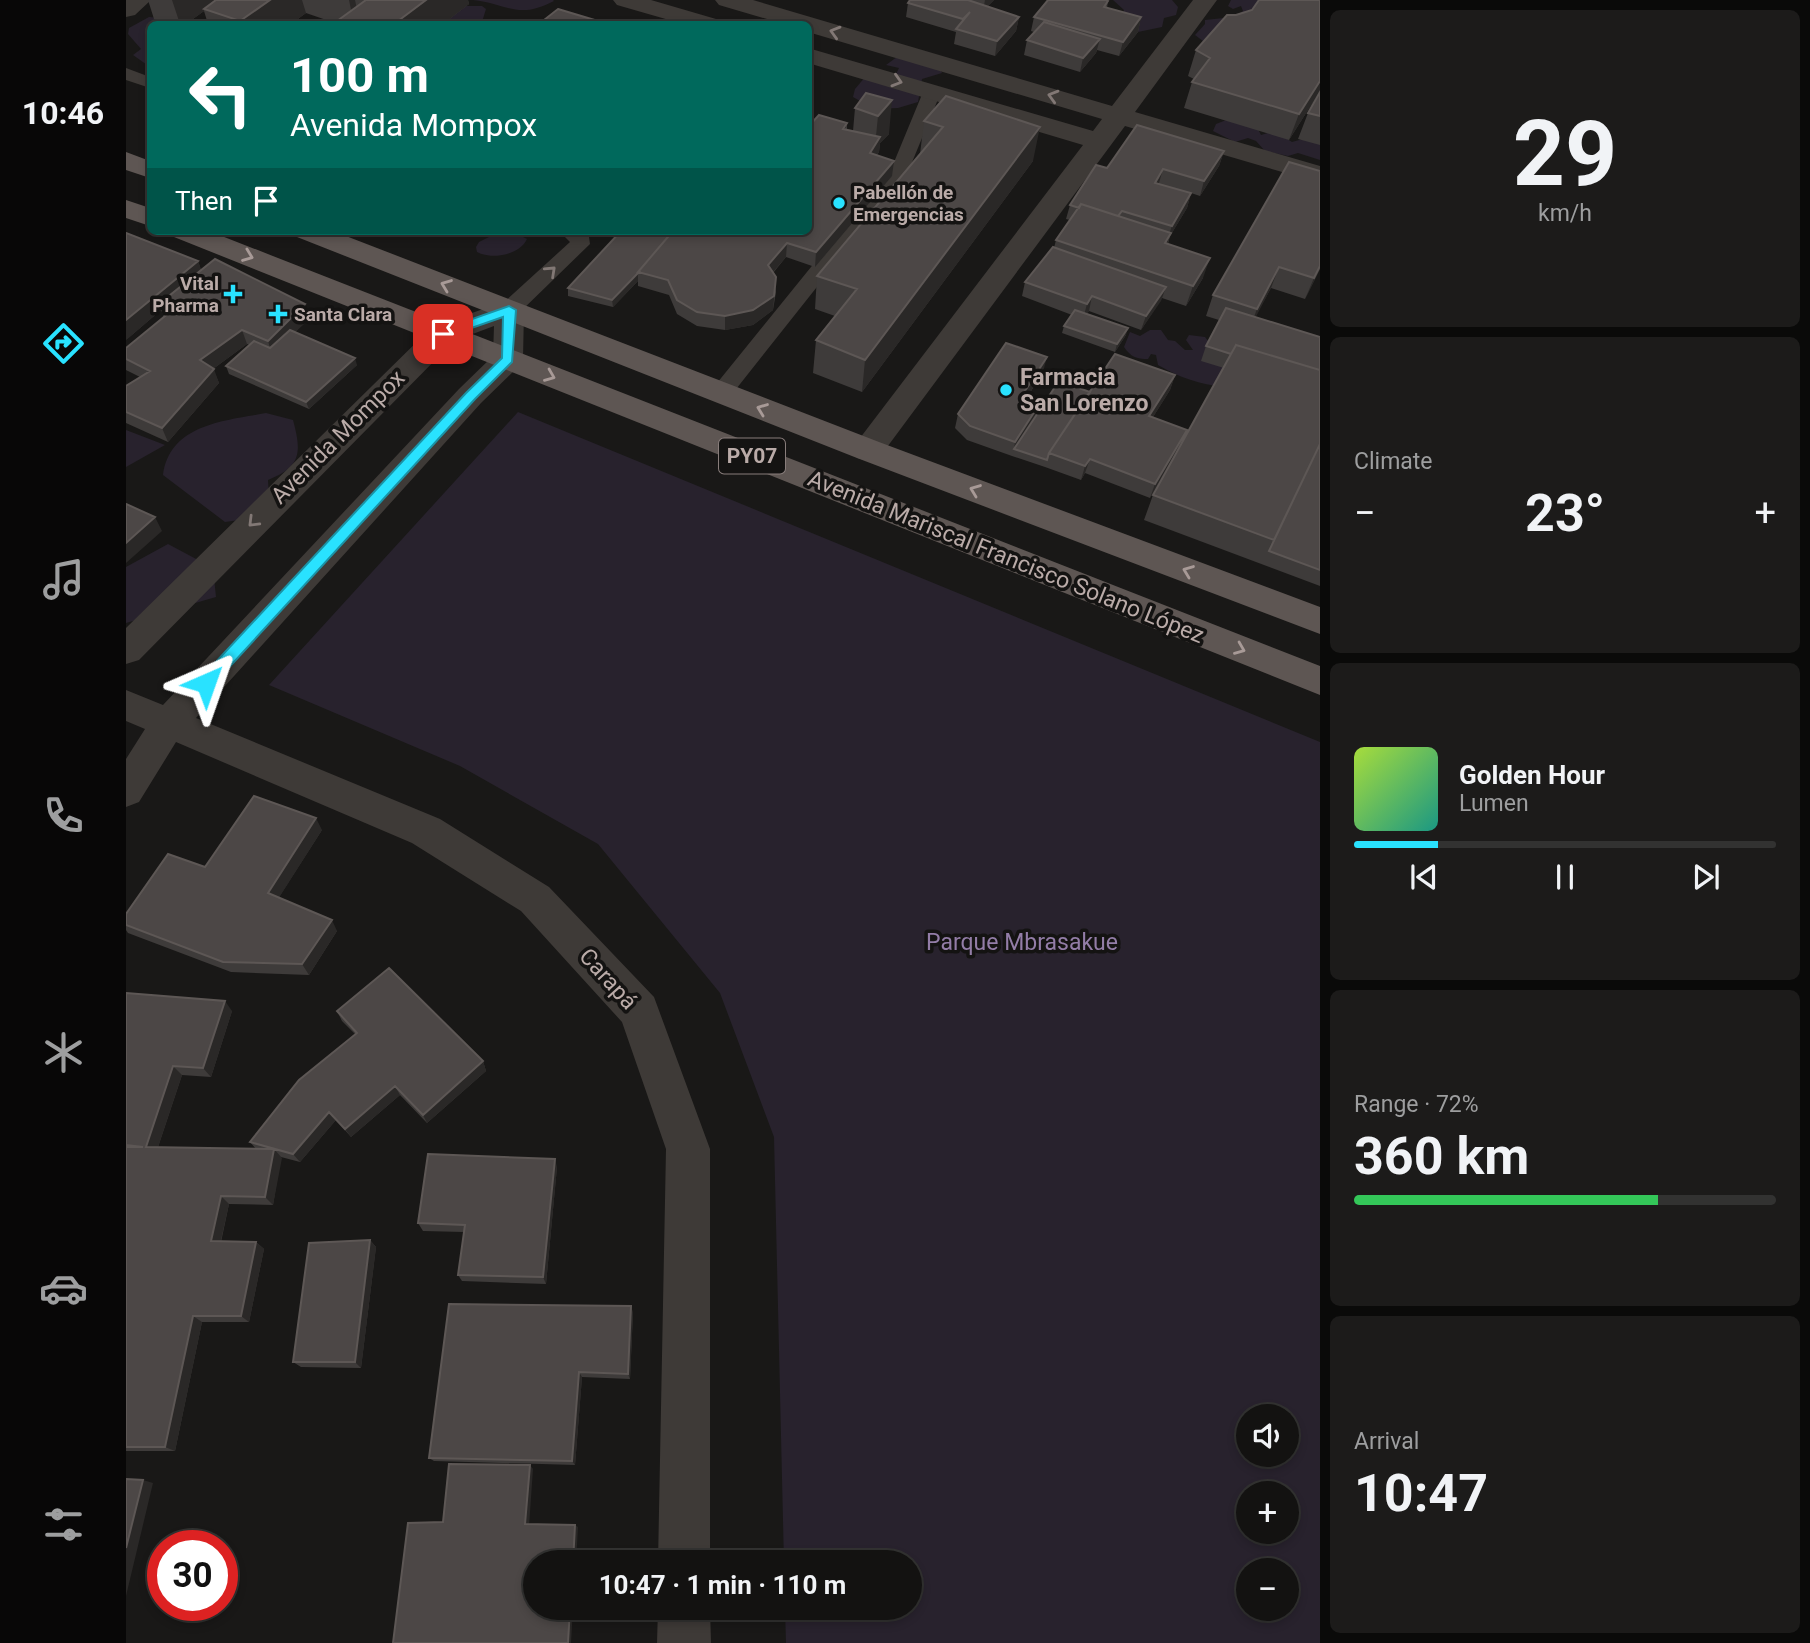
<!DOCTYPE html>
<meta charset="utf-8">
<style>
body{margin:0;font-family:Roboto,sans-serif;background:#1c1b1a;color:#f1f3f6;height:100vh;display:flex;flex-direction:column;font-size:26px;white-space:nowrap}
*{box-sizing:border-box;margin:0}
p{font-size:23px;color:#9d9e9f}
.icon{flex:none;width:38px;height:38px;fill:none;stroke:currentColor;stroke-width:2;stroke-linecap:round;stroke-linejoin:round}
.map{position:relative;flex:1;overflow:hidden}
.panel{display:flex;flex-direction:column;gap:10px;padding:10px;background:#0a0a09;width:490px}
.panel>*{flex:none}
.banner{position:absolute;left:21px;top:21px;width:665px;height:214px;border-radius:10px;box-shadow:0 4px 10px #0003,0 0 0 2px #323231;background:#00695c;color:#fff;overflow:hidden}
.fabs{position:absolute;left:1110px;top:1404px;display:grid;gap:14px}
.fabs a{display:grid;place-items:center;width:63px;height:63px;border-radius:50%;background:#131211;box-shadow:0 4px 10px #0003,0 0 0 2px #323231;font-size:35px}
.speed{position:absolute;left:21px;top:1530px;display:flex;gap:14px;font-size:35px;font-weight:700;text-align:center}
.speed>*{display:grid;place-content:center;width:91px;height:91px;border-radius:50%;background:#131211;box-shadow:0 4px 10px #0003,0 0 0 2px #323231;line-height:1}
.speed .limit{border:10px solid #d22;background:#fff;color:#111}
.pin{position:absolute;display:grid;place-items:center;width:60px;height:60px;color:#fff;margin:-30px;border-radius:14px;box-shadow:0 4px 10px #0006}
.me{position:absolute;width:77px;margin:-38px;rotate:43deg;stroke-linejoin:round;filter:drop-shadow(0 0 5px #0008)}
.turn{display:flex;align-items:center;gap:24px;height:147px;padding:0 28px;font-size:32px}
.turn .icon{width:91px;height:91px;stroke-width:2.5}
.turn b{display:block;font-size:49px;line-height:60px}
.then{display:flex;align-items:center;height:66px;padding:0 28px;background:#0003;gap:14px;font-size:26px}
.big{font-size:52px;font-weight:700;line-height:1.1}
.panel .tile{flex:1;display:flex;flex-direction:column;justify-content:center;gap:10px;min-width:0;padding:0 24px;border-radius:10px;background:#1c1b1a}
.panel .dial{align-items:center;gap:0}
.dial b{font-size:91px;line-height:1}
.song{display:flex;align-items:center;gap:21px}
.cover{width:84px;height:84px;border-radius:10px;background:linear-gradient(135deg,hsl(80 70% 55%),hsl(170 70% 35%))}
.played{height:7px;border-radius:4px;background:linear-gradient(90deg,#29e2ff 20%,#323231 20%)}
.keys{display:flex;justify-content:space-around;direction:ltr}
.heat{display:flex;justify-content:space-between;align-items:center;font-size:38px;direction:ltr}
.charge{height:10px;border-radius:5px;background:linear-gradient(90deg,#34c759 72%,#323231 0)}
.trip{position:absolute;left:397px;top:1550px;width:399px;height:70px;border-radius:35px;background:#131211;box-shadow:0 4px 10px #0003,0 0 0 2px #323231;font-weight:700;line-height:70px;text-align:center}
main{display:flex;flex:1;min-height:0}
.dock{display:flex;flex-direction:column;width:126px;justify-content:space-around;align-items:center;background:#080707;color:#9d9e9f}
.dock .icon{width:49px;height:49px}
.dock .current{color:#29e2ff}
.dock b{font-size:32px;color:#f1f3f6}
.map>svg:first-child{display:block}
.green{fill:#28222d;fill-rule:evenodd}
.lines{fill:none;stroke-linecap:round;stroke-linejoin:round}
.service{fill:#3e3a37;fill-rule:evenodd}
.minor{fill:#3e3a37;fill-rule:evenodd}
.primary{fill:#5e5653;fill-rule:evenodd}
.wall{fill:#3e3b3a}
.shaded-wall{fill:#2a2827}
.building{fill:#4c4746;stroke:#5d5755;stroke-width:2}
.oneway{stroke:#827875}
.oneway2{stroke:#a89a97}
.route{fill:#29e2ff;stroke:#1b93a6;stroke-width:2}
.poi-dot{fill:#29e2ff;stroke:#141312;stroke-width:2.5}
.labels{text-anchor:middle;dominant-baseline:central;stroke-width:7;stroke-linejoin:round;paint-order:stroke}
.far-poi-label{font-size:19px;font-weight:bold;fill:#baaba8;stroke:#141312;text-anchor:start}
.shield{fill:#141312;stroke:#887d7b;stroke-width:2}
.shield-label{font-size:21px;font-weight:bold;fill:#baaba8}
.poi-label{font-size:23px;font-weight:bold;fill:#baaba8;stroke:#141312;text-anchor:start}
.street-label{font-size:23px;fill:#baaba8;stroke:#141312}
.park-label{font-size:23px;fill:#937da7;stroke:#141312}
</style>
<main>
<nav class="dock">
<b>10:46</b>
<svg class="icon current" aria-label="directions" viewBox="0 0 24 24"><path d="M12 3l9 9-9 9-9-9zM9 14v-3h6M13 9l2 2-2 2"/></svg>
<svg class="icon" aria-label="music" viewBox="0 0 24 24"><path d="M9 18V5l10-2v13"/><circle cx="6" cy="18" r="3"/><circle cx="16" cy="16" r="3"/></svg>
<svg class="icon" aria-label="phone" viewBox="0 0 24 24"><path d="M5 4h4l2 5-3 2q2 4 5 5l2-3 5 2v4C11 20 4 13 5 4z"/></svg>
<svg class="icon" aria-label="climate" viewBox="0 0 24 24"><path d="M12 3v18M4 7l16 10M4 17L20 7"/></svg>
<svg class="icon" aria-label="car" viewBox="0 0 24 24"><path d="M5 17H2v-5l4-1 3-4h7l3 4 3 1v5h-3M9 17h6M6 11h13"/><circle cx="7" cy="17" r="2"/><circle cx="17" cy="17" r="2"/></svg>
<svg class="icon" aria-label="filters" viewBox="0 0 24 24"><path d="M4 7h16M4 17h16"/><circle cx="9" cy="7" r="2"/><circle cx="15" cy="17" r="2"/></svg>
</nav>
<div class="map">
<svg width="1194" height="1643" viewBox="0 0 1194 1643">
<rect width="100%" height="100%" fill="#191817"/>
<path class="green" d="M347 0H427L428 1C392 20 382 4 347 0Z
M987 0H1046L1052 7 1050 15 1038 18 1036 27 1012 32 995 18 998 10Z
M1105 0H1194L1077 41 1069 35 1079 24V20L1107 17 1117 11 1115 6 1107 9 1102 6Z
M340 6H356L360 9 356 22 310 24Z
M23 17 35 18 48 24H24V67L7 55 15 49 2 34 3 28Z
M775 54 809 59 816 73 796 79 792 102 772 108 748 109 727 97 729 89 740 76 770 74 773 68 760 65Z
M1108 117 1130 125 1135 135 1149 131 1166 142 1184 137 1194 142V160L1172 153 1162 156 1139 151 1130 141 1122 138 1109 142 1087 131 1090 124Z
M369 234 393 235 401 239C394 255 366 260 351 252L350 247 353 242Z
M1024 330H1035L1042 340 1049 341 1059 350H1067L1060 340 1063 335 1079 337 1099 363 1098 387C1074 384 1054 378 1032 365L1030 355 1025 354 1022 359C1010 359 1005 357 998 347L1004 332 1014 336Z
M392 412 1194 742V1643H660L659 1608H784V1563H658L648 1137 594 993 472 844 334 766 143 685ZM1122 1416H1160V1454H1122ZM1122 1493H1160V1531H1122ZM1122 1570H1160V1608H1122Z
M140 413 167 420C176 453 175 467 142 480L144 516 99 522 37 475C44 424 99 421 140 413Z
M0 430 39 445 0 467Z
M42 544 87 568 90 597 0 623V567Z"/>
<g class="lines">
<path class="service" d="M0 68 24 77V88L0 80Z
M806 86 815 92 782 172 603 398 595 401 587 398 584 393 587 388 766 167 797 92Z
M433 231H458L463 237 464 244 391 315H375L372 310 375 305 444 242Z"/>
<path class="minor" d="M0 0H25L9 15 0 17Z
M487 0H525L590 19 593 24H557L491 5Z
M589 0H627L986 106 1067 0H1091L1009 112 1194 166V183L999 126 753 458 742 461 731 458 726 450 731 442 957 145 682 63V48L967 131 976 119 682 32V24H658L593 5Z
M383 300 393 303 398 310 397 359 393 366 355 403 70 718 314 819 423 887 528 997 584 1149V1563H532L540 1149 496 1022 395 911 286 843 50 742 13 802 0 807V759L19 729 0 721V690L37 705 333 389 367 356 368 326 328 341 13 660 0 664V628L306 327Z
M532 1608H584L585 1643H531Z"/>
<path class="primary" d="M0 152 24 161V178L0 170Z
M0 200 24 208V226L0 218Z
M44 231H83L1194 666V695L48 237Z
M167 231H207L753 442 1194 607V634L731 458 171 237Z"/>
</g>
<path class="wall" d="M22 0H342L343 4 317 24H207L209 23 180 13 165 24H82L78 11 60 24H45L28 19Z
M784 0H868L862 6 893 17 890 31 869 56 828 44 830 32 780 17 782 3Z
M1194 0V91L1163 140 1058 108 1066 82 1068 79 1062 76 1070 50 1110 15 1126 10Z
M982 1 981 8 1015 17 1012 32 993 56 971 50 970 53 954 72 898 55 901 40 908 32 905 31 908 17Z
M1194 92V145L1172 139 1182 113Z
M740 93 763 134 754 143 753 152 751 155 766 176 689 267 660 257 647 273 650 292 647 310 627 325 599 330 571 326 551 314 543 295 512 286V281L487 307 442 296V288L682 231 721 123V130L727 131 729 108Z
M820 96 907 161 736 392 687 373 690 340 709 316 689 309 691 276 794 154 798 121Z
M1098 151 1093 166 1074 196 1065 193 1061 208 1044 236 1042 244 1077 278 1060 306 1036 298 1015 330 963 311 960 314 1000 335 989 352 936 333 938 326 946 315 896 296 899 282 928 248 930 240 944 220 940 219 944 205 981 168Z
M1194 171V269L1179 299 1145 288 1129 317 1194 337V586L1018 520 1027 495 1098 368 1075 361 1080 346 1093 320 1080 316 1087 295Z
M72 261 75 270 184 318 169 332 231 365 183 409 103 374 100 366 124 345 121 344 87 369 93 383 42 442 0 423V386L14 377 0 370V348L38 317 35 310 0 340Z
M917 372 902 396 913 411 964 392 1049 375 1044 390 1027 417 1061 430 1024 498 959 473 955 480 919 467 886 456 841 440 829 428 832 414Z
M196 830 153 897 211 931 183 975 105 972 2 933 0 930V914L79 867Z
M0 993 106 1011 85 1077 56 1075 32 1147 130 1149 124 1142 229 1034 216 1021 211 1011 357 1061 360 1071 301 1123 274 1095 225 1137 210 1120 174 1162 155 1157 147 1205 103 1204 95 1242H130L138 1249 123 1322H76L49 1451H0Z
M431 1167 420 1284 336 1281 332 1275 338 1232 297 1231 292 1223Z
M244 1240 250 1247 235 1368 175 1367 167 1362Z
M507 1312 504 1379 456 1377 449 1465 308 1461 303 1458Z"/>
<path class="shaded-wall" d="M46 0H94L78 9V11L60 24H54Z
M144 0H176L180 13 165 24H115L114 21Z
M223 0H229L234 24H228Z
M300 0H342L343 4 317 24H268Z
M859 0H868L857 11Z
M893 17 890 31 869 56 871 41Z
M1015 17 1012 32 993 56 997 42Z
M974 39 970 53 954 72 957 58Z
M1194 81V91L1163 140 1173 114Z
M766 100 763 134 754 143 753 152 742 167 744 153 749 146 752 116Z
M914 127 907 161 736 392 739 360Z
M1098 151 1093 166 1074 196 1078 181Z
M768 161 766 176 689 267 690 252Z
M1037 169 1033 183 1024 197 1029 183Z
M1065 193 1061 208 1044 236 1038 254 1039 243 1042 237 1046 226Z
M661 243 660 257 641 279 642 265Z
M1084 258 1077 278 1060 306 1067 286Z
M72 261 77 275 33 304 35 310 0 340V320Z
M1194 266V269L1179 299 1188 278Z
M1153 267 1145 288 1123 330 1131 309Z
M512 273V281L487 307 486 300Z
M650 277 647 310 627 325 599 330V316Z
M1040 287 1035 301 1015 330 1020 316Z
M966 296 963 311 957 319 961 304Z
M179 304 184 318 146 355 142 341Z
M1002 328 1000 335 989 352 991 344Z
M116 330 121 344 80 374 74 360Z
M921 357 917 372 894 408 897 394Z
M229 358 231 365 183 409 180 402Z
M88 369 93 383 42 442 36 428Z
M1049 375 1044 390 1019 430 1023 416Z
M916 400 912 415 888 449 889 442Z
M1061 430 1056 444 1024 498 1029 484Z
M964 459 959 473 955 480 959 466Z
M29 517 36 531 0 563V543Z
M190 818 196 830 149 904 142 893Z
M206 920 211 931 183 975 176 964Z
M99 1001 106 1011 85 1077 77 1068Z
M357 1061 360 1071 301 1123 297 1115Z
M47 1066 56 1075 29 1156 20 1147Z
M269 1086 274 1095 225 1137 219 1129Z
M203 1112 210 1120 174 1162 167 1154Z
M148 1149 156 1158 147 1205 139 1197Z
M429 1159 431 1167 420 1284 417 1277Z
M95 1196 103 1204 93 1249 85 1241Z
M244 1240 250 1247 235 1368 229 1362Z
M130 1242 138 1249 123 1322 115 1316Z
M505 1306 507 1312 504 1379 502 1374Z
M67 1316 76 1322 49 1451 39 1447Z
M453 1372 456 1377 449 1465 446 1461Z
M404 1465 407 1469 403 1527 399 1524Z
M17 1480 27 1483 0 1596V1548Z
M449 1525 452 1527 450 1563H447Z
M444 1608H447L445 1643H442Z"/>
<path class="building" d="M90 0H144L114 21 78 9Z
M240 0H300L268 24H207Z
M784 0H842L893 17 871 41 830 29 844 12 837 19 782 3Z
M922 0H980L982 1 978 7 1015 17 997 42 908 17Z
M1133 0H1194V81L1173 114 1066 82 1084 58 1070 50 1101 15H1110L1126 10Z
M432 9 482 24H413Z
M918 22 974 39 957 58 901 40Z
M1194 92V116L1182 113Z
M740 93 766 100 752 116 729 108Z
M820 96 914 127 739 360 690 340 731 289 691 276 817 127 798 121Z
M693 115 721 123 717 129 754 137 744 153 768 161 690 252 661 243 642 265 650 277 648 296 627 310 599 316 571 312 551 300 542 280 512 272 547 231H682V127Z
M1011 125 1098 151 1078 181 1037 169 1029 183 1065 193 1046 226 996 211 992 216 955 204 953 208 944 205 970 165 981 168Z
M1163 162 1194 171V266L1188 278 1153 267 1131 309 1087 295Z
M955 204 1045 233 1039 243 1084 258 1067 286 930 240Z
M495 231H547L512 272H513L486 300 442 288Z
M0 233 72 261 0 320Z
M927 247 1040 287 1020 316 966 296 961 304 899 282Z
M89 259 179 304 142 341 116 330 74 360 88 369 36 428 0 412V386L24 371 0 359V348L50 307 33 304Z
M1100 308 1194 337V370L1110 345 1105 354 1080 346Z
M949 310 1002 328 991 344 938 326Z
M164 330 229 358 180 402 100 366 128 341 144 348Z
M880 343 921 357 897 394 916 400 889 442 844 426 832 414Z
M1110 345 1194 370V444L1148 540 1027 495Z
M989 354 1049 375 1023 416 1061 430 1029 484 964 459 959 466 923 453Z
M933 381 964 392 923 453 921 460 888 449Z
M1194 444V570L1143 551Z
M0 504 29 517 0 543Z
M128 796 190 818 142 893 206 920 176 964 97 962 0 925V914L42 854 79 867Z
M263 968 357 1061 297 1115 269 1086 219 1129 203 1112 167 1154 124 1142 173 1080 231 1033 211 1011Z
M0 993 99 1001 77 1068 47 1066 20 1147 148 1149 139 1197 95 1196 85 1241 130 1242 115 1316H67L39 1447H0V1147H17L0 1145Z
M302 1154 429 1159 417 1277 332 1275 339 1225 292 1223Z
M244 1240 229 1362H167L183 1243Z
M323 1304 505 1306 502 1374 453 1372 446 1461 303 1458Z
M323 1464 404 1465 399 1524 449 1525 447 1563H410V1608H444L442 1643H267L282 1523 317 1522Z
M0 1479 17 1480 0 1548Z"/>
<defs><path id="oneway-chevron" d="M-2-3.5L2.5 0L-2 3.5" fill="none" stroke-width="1.6" stroke-linecap="round" stroke-linejoin="round" transform="scale(1.75)"/></defs>
<g class="oneway">
<use href="#oneway-chevron" transform="translate(709 32) rotate(-164)"/>
<use href="#oneway-chevron" transform="translate(771 81) rotate(17)"/>
<use href="#oneway-chevron" transform="translate(927 96) rotate(-164)"/>
<use href="#oneway-chevron" transform="translate(425 271) rotate(-43)"/>
<use href="#oneway-chevron" transform="translate(127 522) rotate(135)"/>
</g>
<g class="oneway2">
<use href="#oneway-chevron" transform="translate(122 256) rotate(21)"/>
<use href="#oneway-chevron" transform="translate(320 285) rotate(-159)"/>
<use href="#oneway-chevron" transform="translate(424 376) rotate(22)"/>
<use href="#oneway-chevron" transform="translate(636 409) rotate(-159)"/>
<use href="#oneway-chevron" transform="translate(849 490) rotate(-159)"/>
<use href="#oneway-chevron" transform="translate(1062 571) rotate(-159)"/>
<use href="#oneway-chevron" transform="translate(1114 649) rotate(22)"/>
</g>
<path class="route" d="M383 306 390 310 386 362 349 399 85 687H74L72 683 74 679 340 393 376 358 377 317 317 338 310 334 312 331Z"/>
<g class="poi-dot">
<circle cx="713" cy="203" r="7"/>
<path d="M103.5 283.5h7v7h7v7h-7v7h-7v-7h-7v-7h7z"/>
<path d="M148.5 303.5h7v7h7v7h-7v7h-7v-7h-7v-7h7z"/>
<circle cx="880" cy="390" r="7"/>
</g>
<g class="labels">
<g class="far-poi-label">
<text x="727" y="192">Pabellón de<tspan x="727" dy="22">Emergencias</tspan></text>
<text x="93" y="283" text-anchor="end">Vital<tspan x="93" dy="22">Pharma</tspan></text>
<text x="168" y="314">Santa Clara</text>
</g>
<rect class="shield" x="593" y="438.5" width="66" height="35" rx="5"/>
<g class="shield-label">
<text x="626" y="456">PY07</text>
</g>
<g class="poi-label">
<text x="894" y="377">Farmacia<tspan x="894" dy="26">San Lorenzo</tspan></text>
</g>
<g class="street-label">
<text transform="translate(212 437) rotate(-45)">Avenida Mompox</text>
<text transform="translate(880 557) rotate(22)">Avenida Mariscal Francisco Solano López</text>
<text transform="translate(482 979) rotate(48)">Carapá</text>
</g>
<g class="park-label">
<text x="896" y="942">Parque Mbrasakue</text>
</g>
</g>
</svg>
<div class="fabs">
<a><svg class="icon" aria-label="sound" viewBox="0 0 24 24"><path d="M4 9h4l5-4v14l-5-4H4zM17 9q2 3 0 6"/></svg></a>
<a>+</a>
<a>−</a>
</div>
<div class="speed"><div class="limit">30</div></div>
<div class="pin" style="left:317px;top:334px;background:#d93025"><svg class="icon" aria-label="arrive" viewBox="0 0 24 24"><path d="M6 21V4h12l-3 4 3 4H6"/></svg></div>
<svg class="me" style="left:80px;top:683px" viewBox="-20 -20 40 40"><path d="M0-17L14 15 0 8-14 15z" fill="#29e2ff" stroke="#fff" stroke-width="4"/></svg>
<div class="trip">10:47 · 1 min · 110 m</div>
<div class="banner">
<div class="turn"><svg class="icon" aria-label="left" viewBox="0 0 24 24"><path d="M17 20v-9H6M10 6l-5 5 5 5"/></svg><div><b>100 m</b>Avenida Mompox</div></div>
<div class="then">Then<svg class="icon" aria-label="arrive" viewBox="0 0 24 24"><path d="M6 21V4h12l-3 4 3 4H6"/></svg></div>
</div>
</div>
<section class="panel">
<div class="tile dial"><b>29</b><p>km/h</p></div>
<div class="tile"><p>Climate</p>
<div class="heat"><a>−</a><b class="big">23°</b><a>+</a></div>
</div>
<div class="tile">
<div class="song"><i class="cover"></i><div><b>Golden Hour</b><p>Lumen</p></div></div>
<div class="played"></div>
<div class="keys"><svg class="icon" aria-label="previous" viewBox="0 0 24 24"><path d="M18 5L8 12l10 7zM5 5v14"/></svg><svg class="icon" aria-label="pause" viewBox="0 0 24 24"><path d="M8 5v14M16 5v14"/></svg><svg class="icon" aria-label="next" viewBox="0 0 24 24"><path d="M6 5l10 7-10 7zM19 5v14"/></svg></div>
</div>
<div class="tile"><p>Range · 72%</p><b class="big">360 km</b><div class="charge"></div></div>
<div class="tile"><p>Arrival</p><b class="big">10:47</b></div>
</section>
</main>
